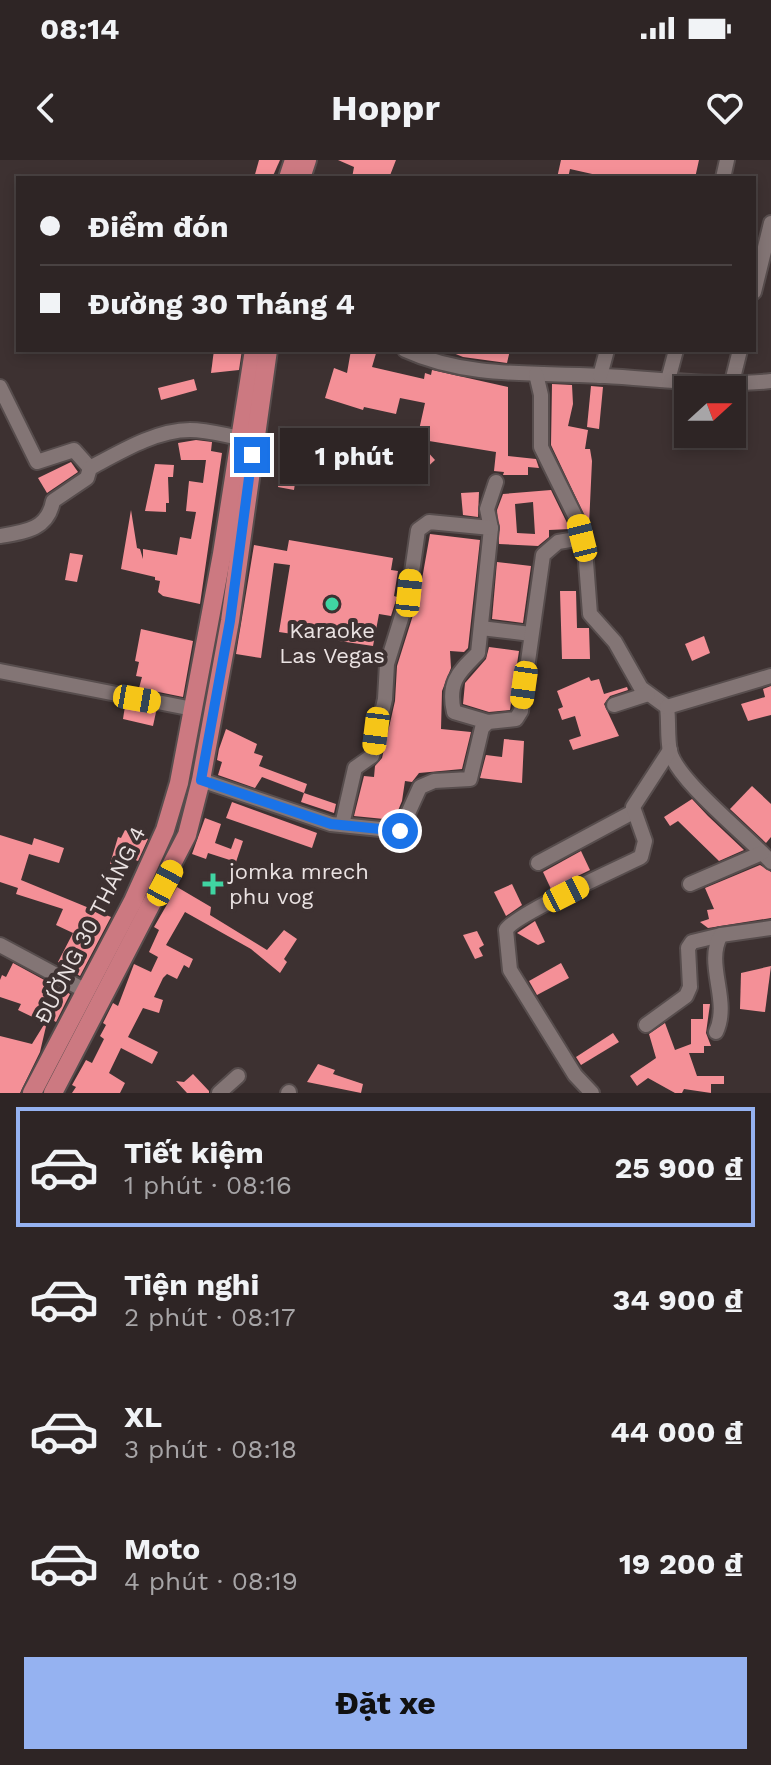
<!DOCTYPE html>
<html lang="vi">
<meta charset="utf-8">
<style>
:root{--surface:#2e2525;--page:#362d2d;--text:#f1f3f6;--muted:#a7a5a7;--line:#494242;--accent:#95b2f1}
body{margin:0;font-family:"Work Sans",sans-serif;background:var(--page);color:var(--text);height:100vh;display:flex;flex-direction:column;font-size:30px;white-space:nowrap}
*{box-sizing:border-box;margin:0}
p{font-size:26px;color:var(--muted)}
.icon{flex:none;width:44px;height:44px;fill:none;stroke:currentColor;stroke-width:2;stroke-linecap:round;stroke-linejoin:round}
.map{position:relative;height:933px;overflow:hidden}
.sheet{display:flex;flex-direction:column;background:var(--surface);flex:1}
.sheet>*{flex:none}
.banner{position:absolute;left:16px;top:16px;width:740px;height:176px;border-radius:0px;box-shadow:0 4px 12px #0003,0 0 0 2px var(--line);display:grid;align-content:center;height:176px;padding:0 24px;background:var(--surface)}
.needle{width:52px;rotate:69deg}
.controls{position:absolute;left:674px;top:216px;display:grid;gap:16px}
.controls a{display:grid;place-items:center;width:72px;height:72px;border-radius:0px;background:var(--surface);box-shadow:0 4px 12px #0003,0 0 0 2px var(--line);font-size:40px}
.end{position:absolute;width:36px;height:36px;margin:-18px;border:10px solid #1a73e8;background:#fff;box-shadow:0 0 0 4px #fff}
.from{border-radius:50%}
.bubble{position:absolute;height:56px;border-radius:0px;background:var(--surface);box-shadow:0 4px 12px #0003,0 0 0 2px var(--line);font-size:26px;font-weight:700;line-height:56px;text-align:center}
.car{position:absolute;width:24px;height:48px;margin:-24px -12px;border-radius:10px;box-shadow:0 0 6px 2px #0007;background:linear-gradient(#f5c518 24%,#345 0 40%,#f5c518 0 76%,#345 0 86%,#f5c518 0)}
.banner b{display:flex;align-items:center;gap:28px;height:76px;font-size:30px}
.banner b+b{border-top:2px solid var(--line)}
.banner i{width:20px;height:20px;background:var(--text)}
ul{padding:14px 0 0;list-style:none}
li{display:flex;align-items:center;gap:24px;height:120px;margin:0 16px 12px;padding:0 8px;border:4px solid transparent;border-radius:0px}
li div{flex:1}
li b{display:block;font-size:30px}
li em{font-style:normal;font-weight:700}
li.on{border-color:var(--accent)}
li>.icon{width:72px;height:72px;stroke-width:1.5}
.button{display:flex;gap:16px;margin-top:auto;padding:16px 24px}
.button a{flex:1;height:92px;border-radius:0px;background:var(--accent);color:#111;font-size:32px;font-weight:700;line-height:92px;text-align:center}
.status{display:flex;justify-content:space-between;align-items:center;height:56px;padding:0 40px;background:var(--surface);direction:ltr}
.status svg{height:22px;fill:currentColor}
header{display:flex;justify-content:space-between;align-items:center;height:104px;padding:0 24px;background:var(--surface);font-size:36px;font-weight:700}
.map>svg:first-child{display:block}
</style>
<div class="status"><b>08:14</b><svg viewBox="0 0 49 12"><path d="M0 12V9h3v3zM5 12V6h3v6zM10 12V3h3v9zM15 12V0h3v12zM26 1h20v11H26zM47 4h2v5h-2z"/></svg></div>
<header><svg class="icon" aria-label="back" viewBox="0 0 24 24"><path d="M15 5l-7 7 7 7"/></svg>Hoppr<svg class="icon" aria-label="heart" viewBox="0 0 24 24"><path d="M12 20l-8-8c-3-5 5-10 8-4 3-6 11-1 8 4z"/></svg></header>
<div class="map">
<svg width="771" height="933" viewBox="0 0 771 933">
<rect width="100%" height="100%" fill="#3d3131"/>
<!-- building -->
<g fill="#f49097" fill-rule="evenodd">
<path d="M259,0h21l-8,18h-18z"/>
<path d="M338,0h58l-7,18h-37l2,-11z"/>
<path d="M561,0h138l-4,18h-85l-40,-9 -2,9h-11z"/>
<path d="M214,190h28l-3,20 -28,3z"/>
<path d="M351,190h26l-5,17 52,12 1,-6 6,2 1,-5 76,17v69l28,3 3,9 -11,-1v8h-25l1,-3 -10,-1 2,-19 -79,-13 8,-36 -25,-5 -4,16 -32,-7 -1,3 -38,-12 9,-30 13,5z"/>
<path d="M446,190h64l-3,13 -44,-6z"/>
<path d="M194,219l3,11 -36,10 -3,-12z"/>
<path d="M552,224l20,1 1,19 -5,22 20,4 -3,19h5l2,12 -3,64 -38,-80z"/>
<path d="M591,226l12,1 -4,42 -12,-2z"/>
<path d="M416,279l19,21 -13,12 -19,-21z"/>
<path d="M196,280l16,2 -1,9 11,2 -22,151 -37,-8 -5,-4 2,-11 -5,-1v-3l-34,-8 10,-59 6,38 3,1 3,10v-10l34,6 3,-18 11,2 5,-27 -10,-1 3,-30 14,2 3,-23h-25l-3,-17z"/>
<path d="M71,302l7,10 -31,21 -9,-15z"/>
<path d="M155,304l19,1 -1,12h-5l1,26h-3v9l-21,-1z"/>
<path d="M280,307l17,3 -3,20 -16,-3z"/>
<path d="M551,330l19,39 -21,1v7l-11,9 -39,-2 -2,-34 6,-16zM533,342l2,32 -18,-1 -2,-29z"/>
<path d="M479,332l-1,25 -15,-2 -2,-22z"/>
<path d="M430,374l50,6 -12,108 -4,4 -14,-1 1,17 -9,23 -1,38 30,3 -9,37 -43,4 -7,9 -7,-1 -3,20 -8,19 -40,-4 10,-40 10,1 1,-11 7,-8 13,-57 2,-35 22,-70z"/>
<path d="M289,380l104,18 -2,12 7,1 -4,25 3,1 -6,19 -12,-2 -6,32 -94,-14 11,-67 -16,-2 -13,95 -25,-4 18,-109 33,6z"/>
<path d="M70,393l13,2 -6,27 -12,-2z"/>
<path d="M497,402l34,4 -8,57 -31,-4z"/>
<path d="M560,431h16l1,37h12l1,31h-28z"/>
<path d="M141,469l52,12 -10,56 -44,-9 3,-11 -6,-1 3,-14 -4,-1z"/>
<path d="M704,476l6,17 -18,8 -7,-17z"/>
<path d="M489,487l30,4 -9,59 -21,2 -26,-8 2,-21 21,-24z"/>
<path d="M589,517l2,4 8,-2 5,15 23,-7 1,3 -18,6 -6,8 15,32 -46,14 -4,-10 12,-4 -6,-20 -13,4 -4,-11 5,-2 -6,-16z"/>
<path d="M771,526v29l-23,6 -7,-17 24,-7 -2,-8z"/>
<path d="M125,546l31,6 -3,14 -30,-7z"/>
<path d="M226,569l31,15 -3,9 9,3 -4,10 48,18 -3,9 -42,-16 -7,11 -37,-13 4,-13 -5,-2 2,-11z"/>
<path d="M504,579l20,2 -2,42 -42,-5 6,-23 16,2z"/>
<path d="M752,626l19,18v33l-5,6 -36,-34z"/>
<path d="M304,633l32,11 -2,9 -33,-11z"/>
<path d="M692,639l16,17 36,34 -25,11 -41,-40 -8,5 -6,-9z"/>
<path d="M232,642l85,31 -5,15 -86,-30z"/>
<path d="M205,658l16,6 -6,19 16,6 4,-11 8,3 -7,21 -28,-9 -2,6 -14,-5z"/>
<path d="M125,670l23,9 -10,22 -8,-3 -6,12 -14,-6 8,-27 3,1z"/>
<path d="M0,675l32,10 2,-7 30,10 -5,15 -30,-9 -8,26 90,37 -31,59 -22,-14 15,-29 -17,-8 7,-16 -47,-15 2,-6 -18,-6z"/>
<path d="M581,691l9,19 -39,19 -8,-17z"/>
<path d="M760,705l11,7v46l-63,10 -8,-6 9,-3 -2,-9 7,-1 -9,-21z"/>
<path d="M512,724l10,21 -16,11 -12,-24z"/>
<path d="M177,727l34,20 -1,8 57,35 17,-20 13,9 -13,20 3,3 -7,11 -29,-24 -66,-37 -19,33 27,14 -4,9 -5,-3 -7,14 -10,-5 -4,4 -9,19 9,3 -4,13 -16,-5 -15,29 30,15 -6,12 -31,-16 -12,25 16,10 -5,10h-48l4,-6 -4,-2 14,-25 6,3 12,-24 -4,-3 6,-11 -3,-2 10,-20 5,3 16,-42 17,8 7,-15 -9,-5 10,-22 -5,-3z"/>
<path d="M535,761l10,21 -7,3 -21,-12z"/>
<path d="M477,771l7,14 -5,3 4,8 -8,3 -12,-24z"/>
<path d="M13,803l57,31 -14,28 -7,-4 -2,4 -7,30 -20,41h-20v-57l32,8 13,-21 -27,-13 3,-6 -21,-7v-17l2,-5 4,2z"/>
<path d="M561,803l8,15 -32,17 -8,-14z"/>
<path d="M771,806l-6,46 -25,-3 1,-36z"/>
<path d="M703,844h7l-4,29 5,13h-7v7h-15l8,23h27v8h-13v9l-27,-4 -2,4h-7l-27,-15 -11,8 -7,-10 26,-18 -7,-24 16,-11 10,27 16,-6v-25h12z"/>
<path d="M613,873l6,9 -38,23 -5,-8z"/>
<path d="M318,904l17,6 -2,4 30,10 -2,9 -54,-11z"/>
<path d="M193,914l16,17v2h-22l-11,-12 8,1z"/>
</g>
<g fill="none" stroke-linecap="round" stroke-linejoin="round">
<!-- minor casing -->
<g stroke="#574d4d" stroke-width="18">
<g id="minor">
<path d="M723,18l4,-18"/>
<path d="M754,132l17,-69"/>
<path d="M405,190c63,29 133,22 200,26 54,3 112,11 166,5"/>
<path d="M536,214l5,21v52l37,75 7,27 5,65 25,28 26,46 26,19c2,14 0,31 3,44 6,29 80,87 101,111"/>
<path d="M600,216l7,-26"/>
<path d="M668,220l8,-30"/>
<path d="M732,222l8,-32"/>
<path d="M0,227l37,75 37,-12 16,18"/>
<path d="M0,376c26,-4 48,-7 53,-35l34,-23 3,-10c30,-16 66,-38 100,-38 17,0 34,5 51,8"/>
<path d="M481,468l50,6"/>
<path d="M0,511l193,38"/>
<path d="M614,545l34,-11"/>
<path d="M667,547l104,-31"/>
<path d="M488,562l-34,-10c-7,-30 5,-40 24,-59l13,-125 -4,-19 9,-27"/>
<path d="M201,620l130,44 69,7 20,-44 14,-6 36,-2 12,-51 6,-6 28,-3 5,-8 22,-156 15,-13 24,-4"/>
<path d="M342,665l13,-57 17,-12 13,-57 2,-35 22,-71 9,-63 11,-8 62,6"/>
<path d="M538,703l95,-51"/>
<path d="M690,724l72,-31"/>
<path d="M0,785l84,45"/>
<path d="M646,865l40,-29 4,-9 -2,-39 4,-6 29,-7"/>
<path d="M716,872c15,-32 -12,-68 5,-97l50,-7"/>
<path d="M219,933l19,-17"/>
<path d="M288,933l1,-1"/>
<path d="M592,933l-17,-18 -65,-105 -4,-40c8,-15 113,-62 135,-73l4,-16 -12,-34 37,-57"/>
</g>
</g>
<!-- major casing -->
<g stroke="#574d4d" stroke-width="22">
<g id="major">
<path d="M288,18l6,-18"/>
<path d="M301,18l6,-18"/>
<path d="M32,933l101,-192 32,-71 14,-47 43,-229 32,-204"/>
<path d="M53,933l134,-258 14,-55 29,-159 38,-271"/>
</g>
</g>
<!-- minor -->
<use href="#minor" stroke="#837575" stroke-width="14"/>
<!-- major -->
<use href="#major" stroke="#cc7981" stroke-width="18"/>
</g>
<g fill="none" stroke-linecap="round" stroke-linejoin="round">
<!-- route -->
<path stroke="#1a73e8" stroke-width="10" d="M252,295l-22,166 -29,159 130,44 69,7"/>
</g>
<!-- markers -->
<g fill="#40d4a2" stroke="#3d3131" stroke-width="3">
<circle cx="332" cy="444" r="8"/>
<path d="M209 712h8v8h8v8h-8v8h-8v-8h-8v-8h8z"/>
</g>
<g text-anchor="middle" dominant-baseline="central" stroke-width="8" stroke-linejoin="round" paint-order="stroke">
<!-- poi labels -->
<g font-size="22" fill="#eae2e2" stroke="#3d3131">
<text x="332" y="470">Karaoke<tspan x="332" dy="25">Las Vegas</tspan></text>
<text x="229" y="711" text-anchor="start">jomka mrech<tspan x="229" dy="25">phu vog</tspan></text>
</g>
<!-- street labels -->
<g font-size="22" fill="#eae2e2" stroke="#3d3131">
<text transform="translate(90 765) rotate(-63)">ĐƯỜNG 30 THÁNG 4</text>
</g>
</g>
</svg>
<div class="controls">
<a><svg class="needle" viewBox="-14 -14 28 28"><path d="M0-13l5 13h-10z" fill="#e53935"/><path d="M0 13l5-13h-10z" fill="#a7a5a7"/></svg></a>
</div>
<i class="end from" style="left:400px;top:671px"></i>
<i class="end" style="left:252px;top:295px"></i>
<div class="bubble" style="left:280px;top:268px;width:148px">1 phút</div>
<i class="car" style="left:582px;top:378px;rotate:346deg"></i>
<i class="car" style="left:409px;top:433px;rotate:6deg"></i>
<i class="car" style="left:524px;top:525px;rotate:188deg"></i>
<i class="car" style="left:137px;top:539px;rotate:100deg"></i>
<i class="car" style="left:376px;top:571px;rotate:187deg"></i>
<i class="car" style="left:165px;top:723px;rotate:28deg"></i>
<i class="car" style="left:566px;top:734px;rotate:63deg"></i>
<div class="banner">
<b><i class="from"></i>Điểm đón</b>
<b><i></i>Đường 30 Tháng 4</b>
</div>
</div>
<section class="sheet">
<ul>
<li class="on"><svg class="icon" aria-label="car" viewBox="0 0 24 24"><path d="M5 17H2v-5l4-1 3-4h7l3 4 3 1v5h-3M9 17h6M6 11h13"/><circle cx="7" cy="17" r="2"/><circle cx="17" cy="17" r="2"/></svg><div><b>Tiết kiệm</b><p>1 phút · 08:16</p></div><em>25 900 ₫</em></li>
<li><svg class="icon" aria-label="car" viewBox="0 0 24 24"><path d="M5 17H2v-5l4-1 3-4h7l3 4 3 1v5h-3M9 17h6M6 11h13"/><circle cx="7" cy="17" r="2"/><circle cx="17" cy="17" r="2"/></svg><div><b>Tiện nghi</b><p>2 phút · 08:17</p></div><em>34 900 ₫</em></li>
<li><svg class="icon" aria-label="car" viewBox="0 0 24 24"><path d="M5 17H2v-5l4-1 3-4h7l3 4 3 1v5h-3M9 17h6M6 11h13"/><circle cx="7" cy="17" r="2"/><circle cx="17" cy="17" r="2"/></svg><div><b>XL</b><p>3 phút · 08:18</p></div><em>44 000 ₫</em></li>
<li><svg class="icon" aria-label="car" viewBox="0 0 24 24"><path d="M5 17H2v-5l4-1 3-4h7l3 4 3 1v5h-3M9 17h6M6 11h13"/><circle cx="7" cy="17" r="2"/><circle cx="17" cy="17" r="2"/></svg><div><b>Moto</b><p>4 phút · 08:19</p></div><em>19 200 ₫</em></li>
</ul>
<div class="button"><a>Đặt xe</a></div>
</section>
